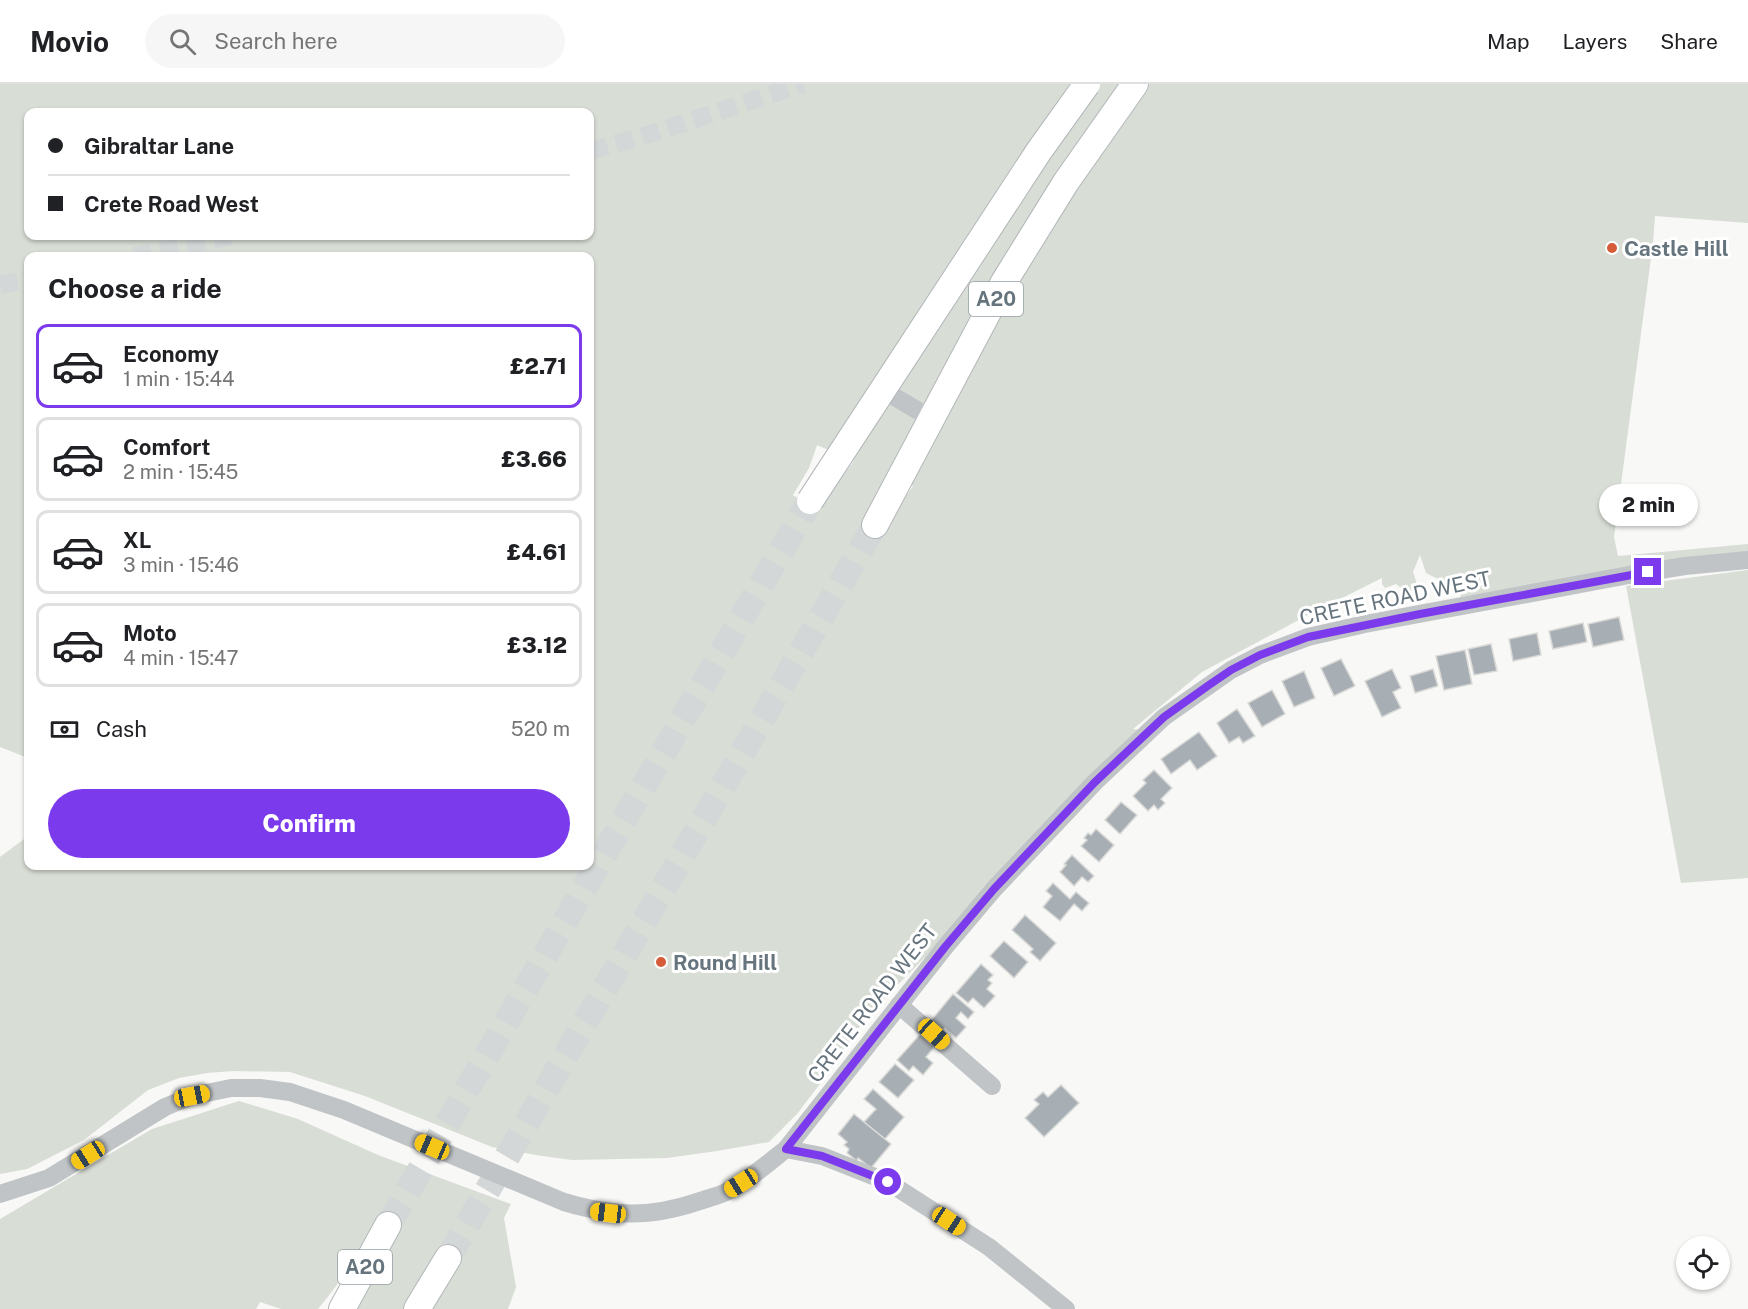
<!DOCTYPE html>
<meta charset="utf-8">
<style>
:root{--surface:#fff;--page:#f6f6f6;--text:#202124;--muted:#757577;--line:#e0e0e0;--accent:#7c3aed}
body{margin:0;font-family:"Public Sans",sans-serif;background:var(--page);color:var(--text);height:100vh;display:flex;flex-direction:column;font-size:22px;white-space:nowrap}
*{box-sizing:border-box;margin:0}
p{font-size:20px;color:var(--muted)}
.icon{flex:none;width:33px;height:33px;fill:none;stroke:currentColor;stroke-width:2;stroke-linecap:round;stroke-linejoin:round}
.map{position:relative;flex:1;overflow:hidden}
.drawer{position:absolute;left:24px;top:168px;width:570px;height:618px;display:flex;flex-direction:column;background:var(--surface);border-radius:12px;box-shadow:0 2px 4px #0004}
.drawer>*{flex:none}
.banner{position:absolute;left:24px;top:24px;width:570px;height:132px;border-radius:12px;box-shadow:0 2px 4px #0004;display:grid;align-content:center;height:132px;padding:0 24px;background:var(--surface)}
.tools{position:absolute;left:1676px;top:1152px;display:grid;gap:12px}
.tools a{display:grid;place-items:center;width:54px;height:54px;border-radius:50%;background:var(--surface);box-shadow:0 2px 4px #0004;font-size:30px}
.end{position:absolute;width:27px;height:27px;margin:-14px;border:8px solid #7c3aed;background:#fff;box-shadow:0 0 0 3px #fff}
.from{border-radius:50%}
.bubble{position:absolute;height:42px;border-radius:21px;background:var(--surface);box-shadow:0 2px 4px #0004;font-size:20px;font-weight:800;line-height:42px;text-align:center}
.car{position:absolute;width:18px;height:36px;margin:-18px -9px;border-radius:8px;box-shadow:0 0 4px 2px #0007;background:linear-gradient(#f5c518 24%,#345 0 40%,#f5c518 0 76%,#345 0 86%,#f5c518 0)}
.banner b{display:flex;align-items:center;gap:21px;height:57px;font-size:22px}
.banner b+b{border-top:2px solid var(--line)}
.banner i{width:15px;height:15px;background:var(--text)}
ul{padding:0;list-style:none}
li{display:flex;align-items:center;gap:18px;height:84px;margin:0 12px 9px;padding:0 12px;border:3px solid var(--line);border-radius:12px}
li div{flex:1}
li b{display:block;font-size:22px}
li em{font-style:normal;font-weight:800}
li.on{border-color:var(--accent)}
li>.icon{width:54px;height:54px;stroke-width:1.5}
h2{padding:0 24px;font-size:27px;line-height:72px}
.pay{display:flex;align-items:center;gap:15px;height:66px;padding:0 24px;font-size:22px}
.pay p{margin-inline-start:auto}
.button{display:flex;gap:12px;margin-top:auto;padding:12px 24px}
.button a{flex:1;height:69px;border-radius:36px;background:var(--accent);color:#fff;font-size:24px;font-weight:800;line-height:69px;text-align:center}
header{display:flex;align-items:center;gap:36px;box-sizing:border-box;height:84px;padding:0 30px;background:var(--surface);border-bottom:2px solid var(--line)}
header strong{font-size:28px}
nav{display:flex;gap:33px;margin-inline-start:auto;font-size:21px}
.search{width:420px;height:54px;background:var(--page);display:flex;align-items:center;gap:15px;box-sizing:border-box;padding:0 21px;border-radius:33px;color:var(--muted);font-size:22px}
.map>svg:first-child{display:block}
</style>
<header>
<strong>Movio</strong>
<div class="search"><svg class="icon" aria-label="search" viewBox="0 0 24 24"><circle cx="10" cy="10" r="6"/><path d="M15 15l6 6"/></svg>Search here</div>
<nav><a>Map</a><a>Layers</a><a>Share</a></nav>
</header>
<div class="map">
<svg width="1748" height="1225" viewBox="0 0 1748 1225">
<rect width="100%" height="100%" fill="#f8f8f6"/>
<!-- green -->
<g fill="#d8ddd5" fill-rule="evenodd">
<path d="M0,0h1748v139l-93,-7 -2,27 -39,294 4,19 130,-12v10l-287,43 -3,-8 -32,-16 -6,-18 -7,17 5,15 -10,6 -12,-9 -11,4 -3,-4v-6l-76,38 -104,56 -69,57 8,1 -195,206 -79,80 -41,60 -29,38 -28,28 -52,9 -50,7 -95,2 -30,-4 -50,-9 -127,-51 -75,-24 -57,-1 -26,2 -28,5 -31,12 -64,50 -57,29 -27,5v-317l28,-21v30h562v-610h-562v502l-28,-11zM28,28h562v124h-562zM817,361l37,16 -38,50 -23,-16 16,-27zM887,389l26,13 -13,19 -16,29 -19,-9 -2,-3z"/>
<path d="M1748,486v308l-67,5 -55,-297z"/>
<path d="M239,1017l59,18 80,36 133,49 -7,14 12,69 -8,22h-76l17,-30 -18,-17 -8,12 -1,8 -17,27h-52l27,-90c-12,14 -18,28 -28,44 -10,16 -22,31 -34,46h-37l-21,-7 -4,7h-256v-90l152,-90z"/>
</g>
<!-- building -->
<g fill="#a8afb4" stroke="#dadad8" stroke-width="1.5">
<path d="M1619,533l5,23 -31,7 -5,-23z"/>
<path d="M1583,539l4,19 -34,7 -4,-18z"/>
<path d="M1537,549l4,22 -28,6 -4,-22z"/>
<path d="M1491,560l6,27 -23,4 -6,-26z"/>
<path d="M1465,566l7,34 -28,6 -8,-34z"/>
<path d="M1341,575l14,27 -21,10 -13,-28z"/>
<path d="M1392,585l9,19 -8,4 8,16 -19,9 -17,-36z"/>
<path d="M1433,585l5,17 -23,7 -5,-17z"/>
<path d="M1304,587l11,27 -21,9 -12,-26z"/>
<path d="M1272,606l13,24 -23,13 -14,-24z"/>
<path d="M1237,625l18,27 -12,7 -4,-6 -10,6 -12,-20z"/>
<path d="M1199,648l18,24 -20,14 -7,-10 -19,14 -10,-15z"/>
<path d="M1154,686l18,18 -11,11 4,4 -7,7 -4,-5 -6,6 -15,-15 13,-13 -3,-3z"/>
<path d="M1121,718l16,13 -17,19 -15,-14z"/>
<path d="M1096,745l18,16 -15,17 -18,-16 6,-6 -3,-2 4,-5 3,2z"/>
<path d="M1072,771l22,21 -6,6 -6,-5 -8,9 -14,-14 6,-7 -2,-1z"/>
<path d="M1053,799l17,16 6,-7 13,11 -7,8 -8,-7 -14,17 -17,-14 9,-11 -6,-5z"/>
<path d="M1025,831l31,28 -16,18 -10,-9 3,-3 -21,-19z"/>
<path d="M1004,857l24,21 -14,16 -24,-22z"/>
<path d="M981,880l12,11 -5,5 4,3 -5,6 8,7 -11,12 -11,-10 -5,5 -12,-10z"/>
<path d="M953,910l21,18 -6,7 -7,-7 -5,6 10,9 -10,11 -11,-10 -4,5 -12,-10z"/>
<path d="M923,947l14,13 -11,13 7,6 -10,12 -10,-9 -4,5 -12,-11z"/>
<path d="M895,980l19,16 -16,18 -19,-16z"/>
<path d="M1061,1001l18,18 -35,34 -19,-19 14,-14 -5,-4 9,-8 5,5z"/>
<path d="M873,1005l31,28 -19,22 -21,-17 12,-13 -12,-10z"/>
<path d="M854,1030l37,30 -20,24 -13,-10 -1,3 -10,-8 2,-4 -5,-4 3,-3 -9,-8z"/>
</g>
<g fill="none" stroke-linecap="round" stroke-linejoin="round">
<!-- minor-tunnel -->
<g stroke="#d4d7d8" stroke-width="18" stroke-dasharray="18 9" stroke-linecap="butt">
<path d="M590,67l57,-16 156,-51"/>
<path d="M134,172l97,-20"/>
<path d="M0,201l28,-6"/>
</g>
<!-- highway-tunnel -->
<g stroke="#d4d7d8" stroke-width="26" stroke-dasharray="26 13" stroke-linecap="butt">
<path d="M388,1141l422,-724"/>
<path d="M448,1174l427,-733"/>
</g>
<!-- highway casing -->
<g stroke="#b3b7ba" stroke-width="28">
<g id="highway">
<path d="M875,441l129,-243 62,-100 69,-98"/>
<path d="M342,1225l46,-84"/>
<path d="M417,1225l31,-51"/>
</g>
</g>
<!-- minor -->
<g stroke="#c0c4c7" stroke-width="18">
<path d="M883,306l49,29"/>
<path d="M899,921l93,81"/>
<path d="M786,1065l36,7 66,26 101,65 77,62"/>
<path d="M0,1110l49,-16 116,-71 27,-11 39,-8h29l30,4 54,18 220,92c51,15 86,16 136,-1 8,-3 18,-5 26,-9 22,-11 41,-28 60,-43l159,-202 49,-58 101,-107 69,-65 67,-47 29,-15 48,-18 57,-13 264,-49 56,-9 63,-6"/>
</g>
<!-- highway -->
<use href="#highway" stroke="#fff" stroke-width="26"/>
<!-- highway-bridge casing -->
<g stroke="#b3b7ba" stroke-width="28" stroke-linecap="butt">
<path id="highway-bridge" d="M810,417l229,-350 48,-67"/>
</g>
<!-- highway-bridge -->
<use href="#highway-bridge" stroke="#fff" stroke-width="26"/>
</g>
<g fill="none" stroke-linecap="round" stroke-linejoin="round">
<!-- route -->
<path stroke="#7c3aed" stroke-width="8" d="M888,1098l-66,-26 -36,-7 159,-202 49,-58 101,-107 69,-65 45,-32 22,-15 29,-15 48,-18 112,-23 228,-42"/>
</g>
<!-- markers -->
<g fill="#d55b39" stroke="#fff" stroke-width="2">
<circle cx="1612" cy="164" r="6"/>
<circle cx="661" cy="878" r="6"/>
</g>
<g text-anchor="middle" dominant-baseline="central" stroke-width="6" stroke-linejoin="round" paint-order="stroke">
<!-- shield labels -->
<g fill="#fff" stroke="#949ea5" stroke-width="1.5">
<rect x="969" y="198" width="54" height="34" rx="4.5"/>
<rect x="338" y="1166" width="54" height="34" rx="4.5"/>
</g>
<g font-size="20" font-weight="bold" fill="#66747e">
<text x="996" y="215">A20</text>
<text x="365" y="1183">A20</text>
</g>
<!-- poi labels -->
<g font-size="21" font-weight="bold" fill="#66747e" stroke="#fff" text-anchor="start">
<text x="1624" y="164">Castle Hill</text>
<text x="673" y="878">Round Hill</text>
</g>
<!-- street labels -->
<g font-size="21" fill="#66747e" stroke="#fff">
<text transform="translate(1395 514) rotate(-12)">CRETE ROAD WEST</text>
<text transform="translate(872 919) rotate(-52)">CRETE ROAD WEST</text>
</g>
</g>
</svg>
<div class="tools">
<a><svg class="icon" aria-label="locate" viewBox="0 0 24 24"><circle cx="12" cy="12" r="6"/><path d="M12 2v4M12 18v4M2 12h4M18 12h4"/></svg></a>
</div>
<i class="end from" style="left:888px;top:1098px"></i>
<i class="end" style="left:1648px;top:488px"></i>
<div class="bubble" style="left:1599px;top:400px;width:99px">2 min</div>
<i class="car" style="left:934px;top:950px;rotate:132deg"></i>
<i class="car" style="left:192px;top:1012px;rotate:79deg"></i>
<i class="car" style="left:432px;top:1063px;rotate:293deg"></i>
<i class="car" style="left:88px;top:1071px;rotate:238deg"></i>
<i class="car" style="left:741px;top:1099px;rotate:238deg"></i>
<i class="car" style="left:608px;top:1129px;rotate:277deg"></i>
<i class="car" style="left:949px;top:1137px;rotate:123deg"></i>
<div class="banner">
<b><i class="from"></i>Gibraltar Lane</b>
<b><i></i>Crete Road West</b>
</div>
<section class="drawer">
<h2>Choose a ride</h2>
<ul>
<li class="on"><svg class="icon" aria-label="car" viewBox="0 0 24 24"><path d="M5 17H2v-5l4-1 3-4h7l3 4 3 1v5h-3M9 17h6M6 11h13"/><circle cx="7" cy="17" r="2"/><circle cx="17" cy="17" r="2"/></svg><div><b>Economy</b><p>1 min · 15:44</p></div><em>£2.71</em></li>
<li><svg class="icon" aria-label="car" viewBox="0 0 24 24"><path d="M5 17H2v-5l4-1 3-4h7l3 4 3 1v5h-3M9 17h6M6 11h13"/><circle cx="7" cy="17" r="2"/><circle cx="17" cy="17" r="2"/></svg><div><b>Comfort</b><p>2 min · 15:45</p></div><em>£3.66</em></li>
<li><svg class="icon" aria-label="car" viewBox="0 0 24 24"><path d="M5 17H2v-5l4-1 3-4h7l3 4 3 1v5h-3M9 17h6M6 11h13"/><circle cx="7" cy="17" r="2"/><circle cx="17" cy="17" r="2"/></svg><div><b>XL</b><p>3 min · 15:46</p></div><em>£4.61</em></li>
<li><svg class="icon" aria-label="car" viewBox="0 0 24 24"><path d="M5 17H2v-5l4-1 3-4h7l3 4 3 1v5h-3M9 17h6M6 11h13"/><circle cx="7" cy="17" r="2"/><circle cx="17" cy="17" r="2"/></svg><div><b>Moto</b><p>4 min · 15:47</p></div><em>£3.12</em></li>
</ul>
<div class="pay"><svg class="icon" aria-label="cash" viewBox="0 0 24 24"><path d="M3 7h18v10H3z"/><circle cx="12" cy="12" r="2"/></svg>Cash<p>520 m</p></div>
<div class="button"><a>Confirm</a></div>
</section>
</div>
